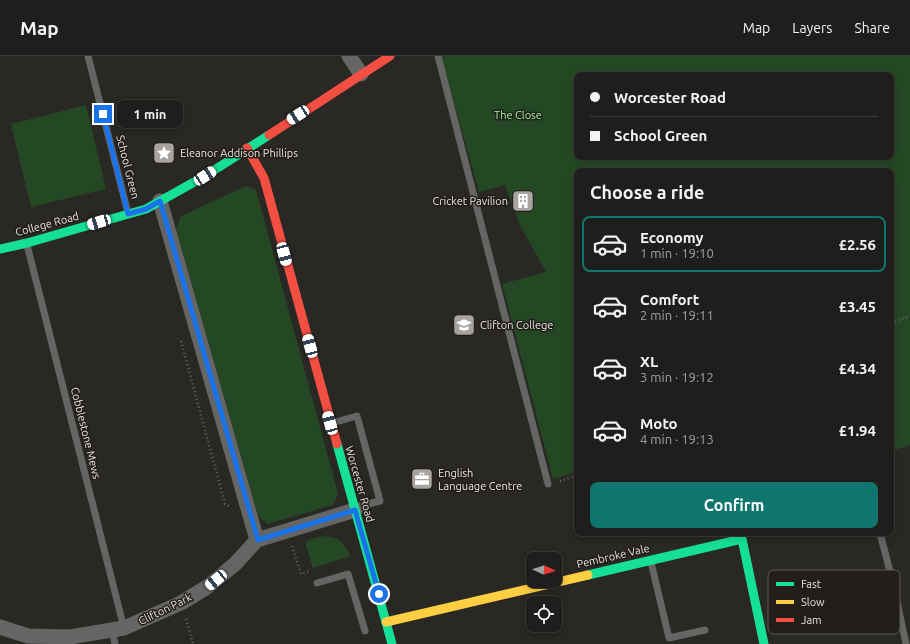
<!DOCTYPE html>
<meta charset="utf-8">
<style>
:root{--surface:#201e1c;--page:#2d2b29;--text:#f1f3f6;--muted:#a2a2a3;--line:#3d3c3b;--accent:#0f766e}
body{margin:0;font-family:Ubuntu,sans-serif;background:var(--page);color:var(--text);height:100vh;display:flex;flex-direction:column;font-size:15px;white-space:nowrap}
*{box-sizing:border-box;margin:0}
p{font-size:13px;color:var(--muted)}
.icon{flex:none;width:22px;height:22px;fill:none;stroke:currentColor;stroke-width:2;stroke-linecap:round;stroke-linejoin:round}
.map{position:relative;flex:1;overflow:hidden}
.side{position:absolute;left:574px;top:112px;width:320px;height:368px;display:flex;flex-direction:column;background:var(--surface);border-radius:8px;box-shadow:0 2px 10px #0003,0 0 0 1px var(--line)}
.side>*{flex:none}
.hud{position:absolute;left:574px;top:16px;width:320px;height:88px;border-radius:8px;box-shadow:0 2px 10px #0003,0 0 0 1px var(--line);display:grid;align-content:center;height:88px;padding:0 16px;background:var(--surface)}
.needle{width:26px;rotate:94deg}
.fabs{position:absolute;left:526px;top:496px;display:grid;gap:8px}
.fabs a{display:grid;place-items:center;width:36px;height:36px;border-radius:8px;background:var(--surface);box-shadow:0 2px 10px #0003,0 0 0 1px var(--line);font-size:20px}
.end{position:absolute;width:18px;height:18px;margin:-9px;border:5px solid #1a73e8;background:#fff;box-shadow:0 0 0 2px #fff}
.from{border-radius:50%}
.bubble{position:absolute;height:28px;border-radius:8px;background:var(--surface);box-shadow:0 2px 10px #0003,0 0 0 1px var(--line);font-size:13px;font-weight:700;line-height:28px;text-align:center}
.car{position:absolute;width:12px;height:24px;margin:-12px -6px;border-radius:5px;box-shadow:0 0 3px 1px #0007;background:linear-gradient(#fff 24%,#345 0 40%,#fff 0 76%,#345 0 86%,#fff 0)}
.hud b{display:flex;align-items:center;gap:14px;height:38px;font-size:15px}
.hud b+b{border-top:1px solid var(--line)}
.hud i{width:10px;height:10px;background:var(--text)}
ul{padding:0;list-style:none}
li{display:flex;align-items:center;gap:12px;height:56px;margin:0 8px 6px;padding:0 8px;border:2px solid transparent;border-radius:8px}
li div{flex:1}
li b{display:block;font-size:15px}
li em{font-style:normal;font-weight:700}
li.on{border-color:var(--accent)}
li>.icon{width:36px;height:36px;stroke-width:1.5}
h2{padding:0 16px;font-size:18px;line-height:48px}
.primary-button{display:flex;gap:8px;margin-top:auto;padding:8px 16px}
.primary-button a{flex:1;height:46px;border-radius:8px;background:var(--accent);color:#fff;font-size:16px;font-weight:700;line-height:46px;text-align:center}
header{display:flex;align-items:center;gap:24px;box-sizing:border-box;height:56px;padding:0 20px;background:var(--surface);border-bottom:1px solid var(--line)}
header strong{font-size:19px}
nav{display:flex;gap:22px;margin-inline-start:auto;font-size:14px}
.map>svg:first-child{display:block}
</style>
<header>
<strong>Map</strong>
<nav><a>Map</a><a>Layers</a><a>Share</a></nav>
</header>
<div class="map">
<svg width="910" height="588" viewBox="0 0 910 588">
<rect width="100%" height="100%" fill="#2a2825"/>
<!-- green -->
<g fill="#254824" fill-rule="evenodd">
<path d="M441,0h469v389l-19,6v-280h-314v301l-24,7 -51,-195 44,-12 -26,-47 -15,-40 -26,7zM577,19h314v82h-314z"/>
<path d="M86,49l20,84 -75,18 -20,-83z"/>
<path d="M246,130l10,4 82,304 -5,11 -66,19 -9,-9 -82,-285 5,-14z"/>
<path d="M325,480c17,3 18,7 26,20l-38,12 -8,-26 10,-4z"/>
</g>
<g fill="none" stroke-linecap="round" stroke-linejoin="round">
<!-- path -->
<g stroke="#666564" stroke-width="2.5" stroke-dasharray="1 3" stroke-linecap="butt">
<path d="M891,267l19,-7"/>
<path d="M181,285l44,163 5,3"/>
<path d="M560,425l17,-6"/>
<path d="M292,490l9,28 10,-3"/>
<path d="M186,563l7,25"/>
</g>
<!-- lane -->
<g stroke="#656564" stroke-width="7">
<path d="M88,0l40,157"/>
<path d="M438,0l110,428"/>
<path d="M27,189l97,383"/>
<path d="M332,367l25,-7 23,85 -23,6"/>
<path d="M880,477l13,50 13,61"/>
<path d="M651,506l18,76 36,-8"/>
<path d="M317,527l31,-9 17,57"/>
<path d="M112,574l3,14"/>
</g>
<!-- street -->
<g stroke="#656564" stroke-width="15">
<path d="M349,0l12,18"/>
<path d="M160,145l97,339"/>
<path d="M0,571l28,9 42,1 54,-9 57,-25 26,-16 28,-23 22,-24 98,-30"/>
</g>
<!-- fast -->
<g stroke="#16e098" stroke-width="9">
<path d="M0,193l27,-6 119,-34 59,-33 64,-41"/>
<path d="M337,388l55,200"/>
<path d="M588,519l154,-36 22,105"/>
</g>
<!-- slow -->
<path stroke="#ffcf43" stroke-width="9" d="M386,566l202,-47"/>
<!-- jam -->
<g stroke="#f24e42" stroke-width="9">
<path d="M269,79l121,-79"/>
<path d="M247,92l17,30 73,266"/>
</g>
</g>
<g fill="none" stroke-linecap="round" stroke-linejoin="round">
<!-- route -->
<path stroke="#1a73e8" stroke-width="5" d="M103,58l25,100 18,-5 14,-8 98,339 97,-30 24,84"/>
</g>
<!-- icons -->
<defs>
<g id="sight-square" transform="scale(1.15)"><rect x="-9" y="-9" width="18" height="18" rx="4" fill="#a6a3a0" stroke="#221e1a"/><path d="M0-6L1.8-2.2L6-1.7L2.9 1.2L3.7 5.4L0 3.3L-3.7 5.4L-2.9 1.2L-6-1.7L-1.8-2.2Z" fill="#fff"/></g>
<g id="building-square" transform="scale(1.15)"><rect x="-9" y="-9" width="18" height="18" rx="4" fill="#a6a3a0" stroke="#221e1a"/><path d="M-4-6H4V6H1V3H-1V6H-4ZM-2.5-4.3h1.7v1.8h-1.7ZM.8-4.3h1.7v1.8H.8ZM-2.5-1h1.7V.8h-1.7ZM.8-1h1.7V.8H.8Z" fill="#fff"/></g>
<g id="school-square" transform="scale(1.15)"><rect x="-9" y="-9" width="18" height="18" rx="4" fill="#a6a3a0" stroke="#221e1a"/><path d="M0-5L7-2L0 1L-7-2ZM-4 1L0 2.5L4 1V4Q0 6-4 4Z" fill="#fff"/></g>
<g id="office-square" transform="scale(1.15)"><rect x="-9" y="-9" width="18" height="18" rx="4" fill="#a6a3a0" stroke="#221e1a"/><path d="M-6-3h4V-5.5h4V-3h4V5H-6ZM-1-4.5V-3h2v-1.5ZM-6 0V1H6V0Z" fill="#fff"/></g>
</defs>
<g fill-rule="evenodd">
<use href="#sight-square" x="164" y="97"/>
<use href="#building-square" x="523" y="145"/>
<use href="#school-square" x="464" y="269"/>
<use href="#office-square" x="422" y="423"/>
</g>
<g text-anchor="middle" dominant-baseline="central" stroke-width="3" stroke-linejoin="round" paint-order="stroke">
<!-- park labels -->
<g font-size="11" fill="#a1f69e" stroke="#221e1a">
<text x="518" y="59">The Close</text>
</g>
<!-- poi labels -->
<g font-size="11" fill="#e8e5e2" stroke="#221e1a" text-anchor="start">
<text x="180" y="97">Eleanor Addison Phillips</text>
<text x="508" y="145" text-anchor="end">Cricket Pavilion</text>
<text x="480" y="269">Clifton College</text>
<text x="438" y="417">English<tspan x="438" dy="13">Language Centre</tspan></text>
</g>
<!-- street labels -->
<g font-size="11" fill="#e8e5e2" stroke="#221e1a">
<text transform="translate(128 111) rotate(76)">School Green</text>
<text transform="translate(47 168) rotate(-15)">College Road</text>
<text transform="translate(86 377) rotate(76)">Cobblestone Mews</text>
<text transform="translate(360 428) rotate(74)">Worcester Road</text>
<text transform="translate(613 500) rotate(-13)">Pembroke Vale</text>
<text transform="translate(165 553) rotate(-26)">Clifton Park</text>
</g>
</g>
<!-- legend -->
<rect x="768" y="514" width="132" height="64" rx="6" fill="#221e1a" stroke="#5d5a56" stroke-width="1"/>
<rect x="776" y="526" width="18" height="4" fill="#16e098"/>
<rect x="776" y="544" width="18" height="4" fill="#ffcf43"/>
<rect x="776" y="562" width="18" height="4" fill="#f24e42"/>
<g font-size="11" fill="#e8e5e2">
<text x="801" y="532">Fast</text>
<text x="801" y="550">Slow</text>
<text x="801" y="568">Jam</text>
</g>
</svg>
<div class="fabs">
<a><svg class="needle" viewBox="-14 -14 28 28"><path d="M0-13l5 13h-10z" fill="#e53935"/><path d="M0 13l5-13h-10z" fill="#a2a2a3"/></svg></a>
<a><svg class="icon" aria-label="locate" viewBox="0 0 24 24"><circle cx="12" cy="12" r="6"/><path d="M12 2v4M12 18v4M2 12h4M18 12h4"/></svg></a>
</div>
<i class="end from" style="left:379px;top:538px"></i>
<i class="end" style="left:103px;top:58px"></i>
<div class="bubble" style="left:117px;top:44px;width:66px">1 min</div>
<i class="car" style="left:298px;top:59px;rotate:237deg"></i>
<i class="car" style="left:205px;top:120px;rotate:57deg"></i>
<i class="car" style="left:99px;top:166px;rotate:254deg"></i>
<i class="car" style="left:284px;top:198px;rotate:165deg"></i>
<i class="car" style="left:310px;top:290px;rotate:345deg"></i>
<i class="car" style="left:330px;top:367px;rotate:345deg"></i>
<i class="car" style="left:216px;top:524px;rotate:231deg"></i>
<div class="hud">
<b><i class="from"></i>Worcester Road</b>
<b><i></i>School Green</b>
</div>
<section class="side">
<h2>Choose a ride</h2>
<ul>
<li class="on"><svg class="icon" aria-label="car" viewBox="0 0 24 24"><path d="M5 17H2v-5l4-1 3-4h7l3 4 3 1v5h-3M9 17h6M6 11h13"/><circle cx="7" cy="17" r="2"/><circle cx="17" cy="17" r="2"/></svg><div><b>Economy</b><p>1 min · 19:10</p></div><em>£2.56</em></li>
<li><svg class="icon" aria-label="car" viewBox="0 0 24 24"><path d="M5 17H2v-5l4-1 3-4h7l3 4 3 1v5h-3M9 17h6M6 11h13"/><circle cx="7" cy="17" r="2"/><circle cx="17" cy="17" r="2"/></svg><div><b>Comfort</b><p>2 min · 19:11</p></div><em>£3.45</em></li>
<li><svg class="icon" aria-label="car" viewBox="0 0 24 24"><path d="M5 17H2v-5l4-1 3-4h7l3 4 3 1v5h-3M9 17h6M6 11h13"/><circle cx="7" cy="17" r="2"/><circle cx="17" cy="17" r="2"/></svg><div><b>XL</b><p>3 min · 19:12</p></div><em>£4.34</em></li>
<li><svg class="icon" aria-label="car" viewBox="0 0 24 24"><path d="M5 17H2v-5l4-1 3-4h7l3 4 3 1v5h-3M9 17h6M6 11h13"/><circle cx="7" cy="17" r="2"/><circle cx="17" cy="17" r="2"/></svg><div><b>Moto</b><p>4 min · 19:13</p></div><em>£1.94</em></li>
</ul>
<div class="primary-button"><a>Confirm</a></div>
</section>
</div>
